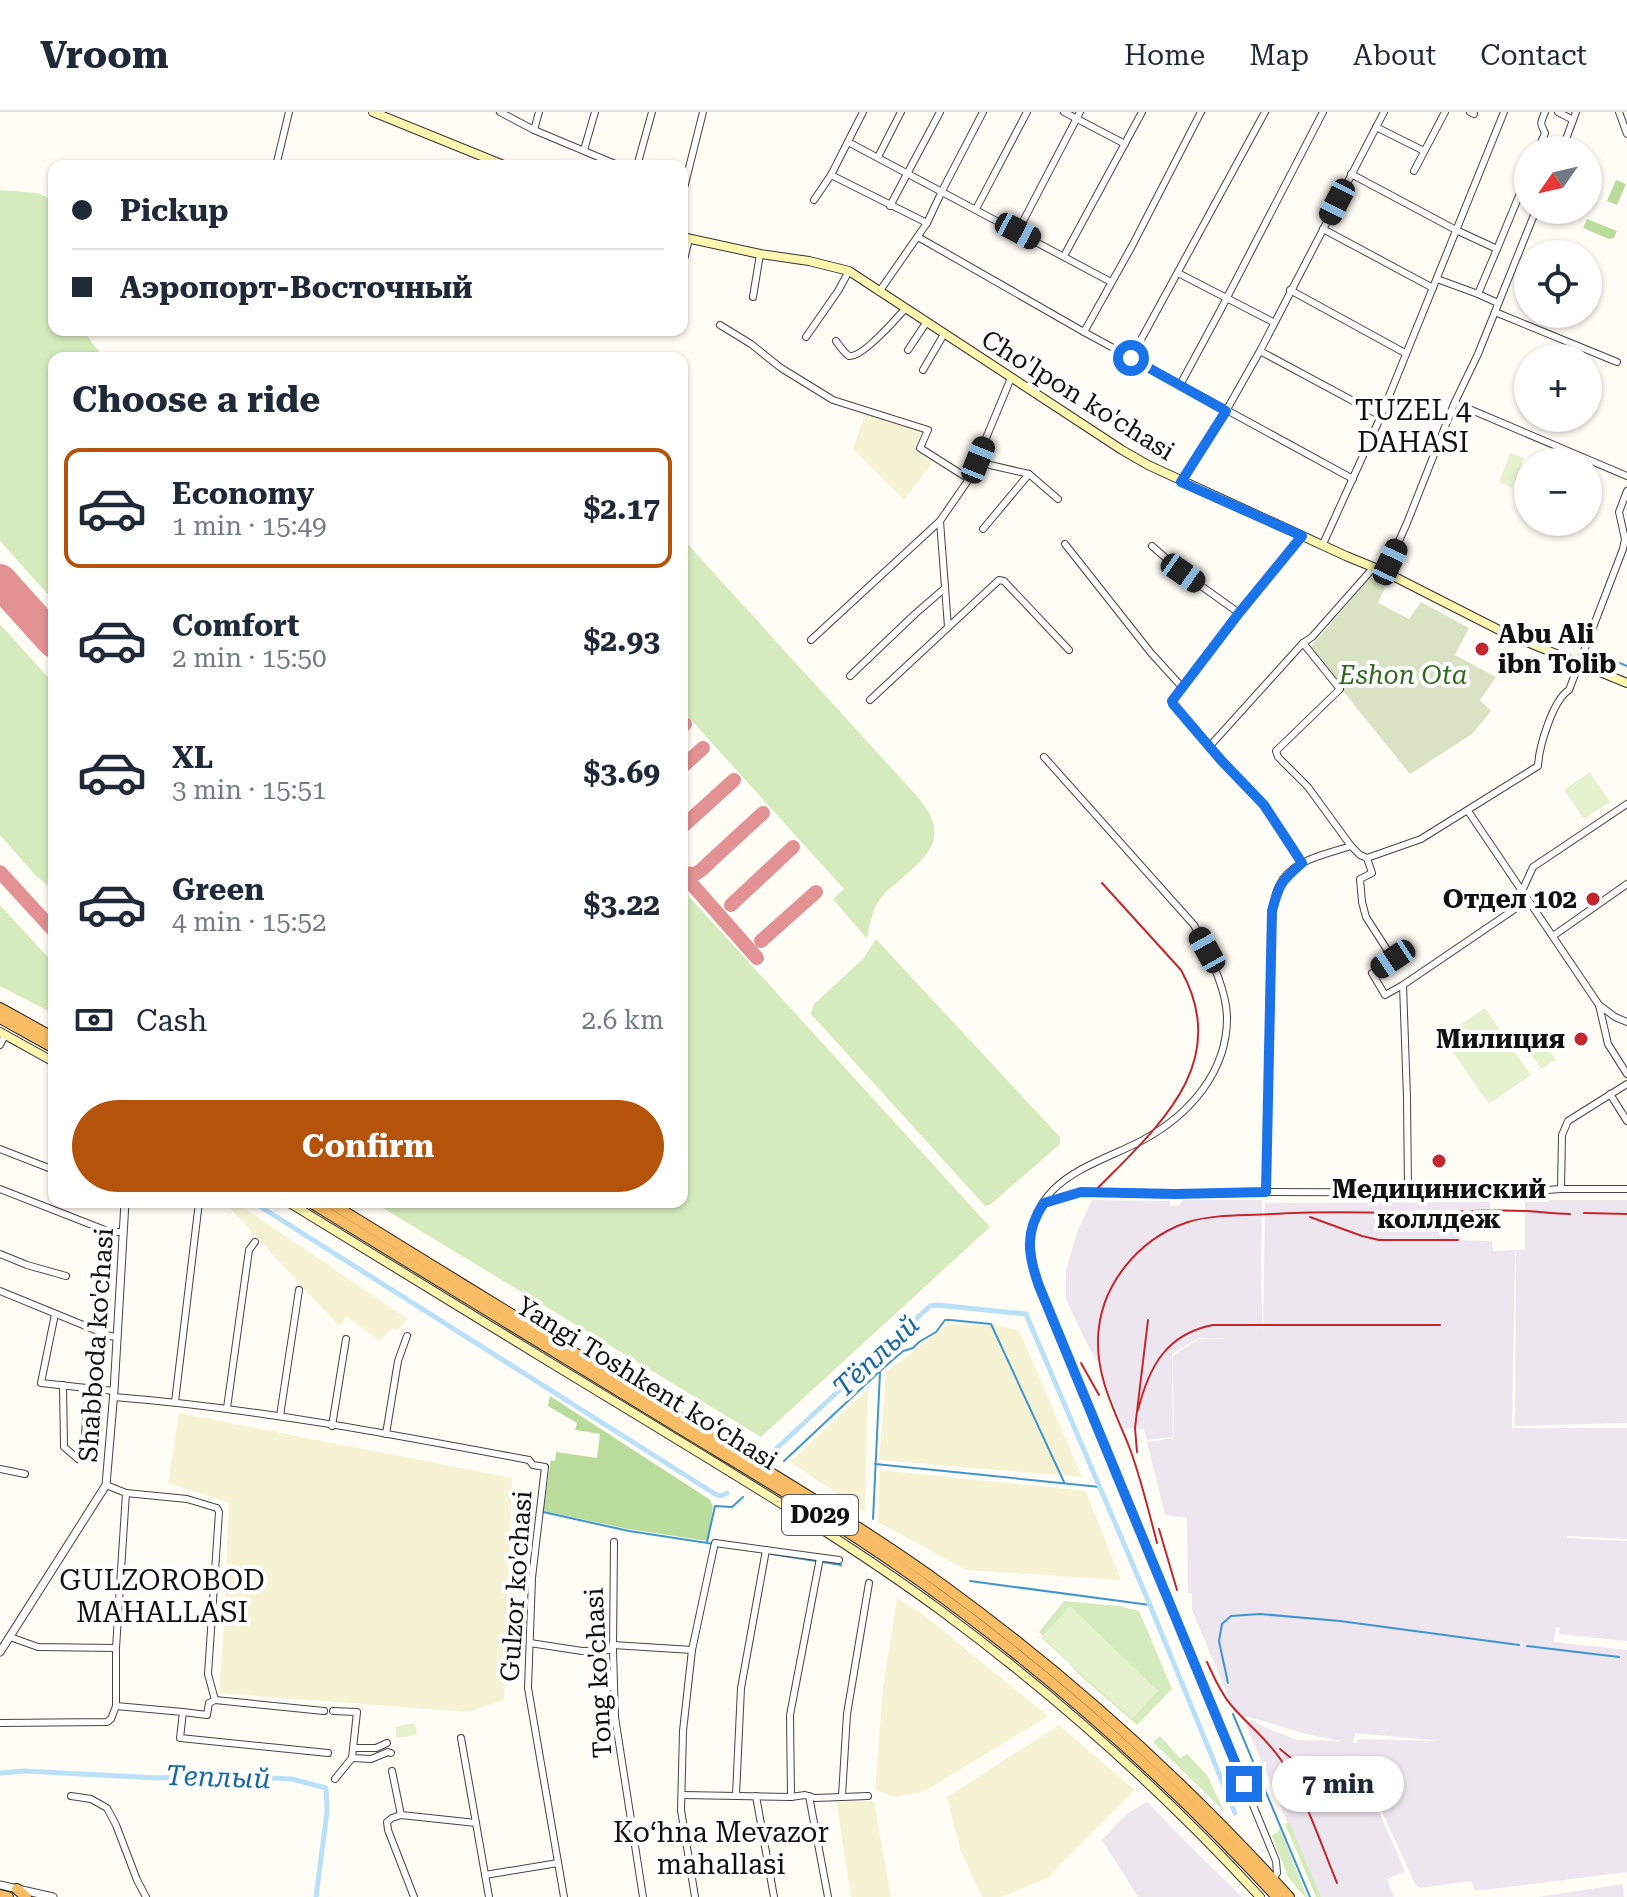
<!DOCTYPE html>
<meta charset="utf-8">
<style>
:root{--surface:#fff;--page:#f2f2f3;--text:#1f2937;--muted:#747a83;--line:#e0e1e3;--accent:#b45309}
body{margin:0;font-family:"Roboto Serif",serif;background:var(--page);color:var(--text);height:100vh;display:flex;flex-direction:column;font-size:30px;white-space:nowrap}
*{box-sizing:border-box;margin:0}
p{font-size:26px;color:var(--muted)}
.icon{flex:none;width:44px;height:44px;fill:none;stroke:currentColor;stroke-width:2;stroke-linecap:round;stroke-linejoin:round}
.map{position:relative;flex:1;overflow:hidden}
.details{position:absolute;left:48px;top:240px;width:640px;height:856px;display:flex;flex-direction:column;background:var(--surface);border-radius:16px;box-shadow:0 2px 6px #0004}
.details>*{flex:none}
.guide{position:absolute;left:48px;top:48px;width:640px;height:176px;border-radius:16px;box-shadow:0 2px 6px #0004;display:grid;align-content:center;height:176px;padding:0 24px;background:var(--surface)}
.needle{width:52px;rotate:236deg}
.tools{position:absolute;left:1514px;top:24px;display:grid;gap:16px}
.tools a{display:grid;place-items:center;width:88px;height:88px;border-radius:50%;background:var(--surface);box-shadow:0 2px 6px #0004;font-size:40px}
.end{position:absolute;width:36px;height:36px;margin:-18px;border:10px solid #1a73e8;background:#fff;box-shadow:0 0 0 4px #fff}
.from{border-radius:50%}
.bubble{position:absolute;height:56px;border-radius:28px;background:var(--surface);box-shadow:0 2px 6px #0004;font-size:26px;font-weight:700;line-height:56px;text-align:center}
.car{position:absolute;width:24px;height:48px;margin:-24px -12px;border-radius:10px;box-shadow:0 0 6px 2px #0007;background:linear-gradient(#222 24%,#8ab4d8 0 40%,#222 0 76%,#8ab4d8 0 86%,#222 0)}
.guide b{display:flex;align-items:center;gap:28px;height:76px;font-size:30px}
.guide b+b{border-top:2px solid var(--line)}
.guide i{width:20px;height:20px;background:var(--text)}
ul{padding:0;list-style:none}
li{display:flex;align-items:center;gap:24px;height:120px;margin:0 16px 12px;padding:0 8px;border:4px solid transparent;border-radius:16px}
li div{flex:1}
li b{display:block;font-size:30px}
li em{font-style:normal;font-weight:700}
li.on{border-color:var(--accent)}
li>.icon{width:72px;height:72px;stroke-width:1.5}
h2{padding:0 24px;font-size:36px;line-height:96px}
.pay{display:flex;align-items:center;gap:20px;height:88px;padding:0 24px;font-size:30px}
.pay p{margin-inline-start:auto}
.cta{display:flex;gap:16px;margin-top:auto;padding:16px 24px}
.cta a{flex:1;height:92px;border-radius:48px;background:var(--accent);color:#fff;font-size:32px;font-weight:700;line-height:92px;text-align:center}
header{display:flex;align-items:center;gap:48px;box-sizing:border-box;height:112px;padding:0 40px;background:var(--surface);border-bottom:2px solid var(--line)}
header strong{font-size:38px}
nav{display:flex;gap:44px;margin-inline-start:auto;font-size:28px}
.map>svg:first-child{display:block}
</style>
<header>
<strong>Vroom</strong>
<nav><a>Home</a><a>Map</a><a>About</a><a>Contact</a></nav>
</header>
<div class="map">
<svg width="1627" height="1785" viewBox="0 0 1627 1785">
<rect width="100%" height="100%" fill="#fffdf5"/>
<!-- industrial -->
<g fill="#eee6ef" fill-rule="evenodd">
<path d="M1092,1088l78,1v4l9,1 4,-6h79l-1,80 2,59 2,-136 225,-1v11l-29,1v26l31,1 1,10 22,-1 -3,178h115v111l-59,-3 -1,2 60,3v100l-68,-7 1,-6 -4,-1 -2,15 73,8v222l-143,18h-9l-4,-9 -51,7 -5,-4 -32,-70v-12l-8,1 30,68 -18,8 7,18h-75l-73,-172 5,-6 11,7 35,14 44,1 -31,-6 -75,-22 -43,-103v-17h-4l-1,-75 -22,-3 -18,-73 27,-4 -1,-82 26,-17 31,-1h-32l-26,16 1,83 -26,3 -3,-11 -20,-1 -21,-50 -4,-18h-3l-10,-19 -20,-41v-30l11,-38zM1356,1621l85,8h1l-85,-2v4h-4z"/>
<path d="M1525,1088h102v223l-112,3 1,-176 9,-1z"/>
<path d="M1147,1690l51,52 44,43h-104l-36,-57 26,-27z"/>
<path d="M1623,1772l1,13h-86z"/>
</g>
<!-- farmland -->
<g fill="#f6f3d4">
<path d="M865,302l58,17 -9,18 18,14 -28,37 -51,-51z"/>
<path d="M224,1090h11l173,117 -10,11 -6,-2 -12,13 -33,-24 -8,9z"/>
<path d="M949,1212l49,2 21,4 63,147 -203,-17 7,-88z"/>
<path d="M868,1277l-3,123 -75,-50z"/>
<path d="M179,1301l333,65 -8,222 -36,12 -249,-19 4,-54 6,-136 -61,-20z"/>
<path d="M880,1358l206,21 35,89 -155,-10 -88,-48z"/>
<path d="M897,1486l23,14 128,104 -123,75 -30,6 -20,-7 8,-103z"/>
<path d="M1059,1613l76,65 -88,88 -45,19h-20l-22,-48 -13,-52z"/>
<path d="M836,1688l38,1 17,96h-40z"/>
</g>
<!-- green -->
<g fill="#d5ebbd">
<path d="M0,78l38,3 16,8v129h30l8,13 13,15h-51v243l-54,-60z"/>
<path d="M682,426l233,256c35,40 19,57 -16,87 -6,5 -13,10 -18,17 -9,11 -11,27 -14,41l-34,-40 11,-10 -162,-179z"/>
<path d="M0,512l54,60v206l-18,-14 -36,-41z"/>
<path d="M682,777l308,338 -229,210 -388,-235h309z"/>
<path d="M0,793l54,59v50l-54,-28z"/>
<path d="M876,827l184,198v7l-69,60 -6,2 -174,-192 3,-10 49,-45z"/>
<path d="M1064,1489l55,5 20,5 33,78 -35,36 -54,-47 -44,-46z"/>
<path d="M1160,1624l20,22 7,-4 20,21 17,36 -71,-69z"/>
<path d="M1289,1710l32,75h-5l-31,-73z"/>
<path d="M1280,1717l27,68h-2l-17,-20 -16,-41z"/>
</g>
<!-- forest -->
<g fill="#b9dc9c">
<path d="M1616,68l10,4 -9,21 -10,-4z"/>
<path d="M1587,107l30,12 -3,7 -5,1 -26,-11z"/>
<path d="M550,1284l159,103 4,7 -5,35 -80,-12 -85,-18 8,-51 4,1 1,-9 41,6 3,-24 -25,-4 2,-7 -29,-17z"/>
</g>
<!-- cemetery -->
<path fill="#d9e3c4" d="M1370,465l16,8 -8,18 31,16 12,-17 48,26 -14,27 41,22 -16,23 11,11 -19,23 -62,40 -101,-125z"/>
<!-- pitch -->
<g fill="#e6f2cf">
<path d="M1510,341l14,5 -12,30 -13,-6z"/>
<path d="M1590,660l20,30 -26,17 -20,-29z"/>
<path d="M1485,896l46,67 -42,29 -47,-67z"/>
<path d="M1538,920l18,28 -15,9 -18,-27z"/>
<path d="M1070,1494l88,85 -26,28 -91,-81z"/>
<path d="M415,1611l2,12 -20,3 -2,-11z"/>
</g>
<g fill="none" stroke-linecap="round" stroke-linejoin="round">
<!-- stream -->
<g stroke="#3f96cf" stroke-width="2">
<path d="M1589,538l38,16"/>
<path d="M784,1349l96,-90 23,-20 10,-3 6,-6 17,-10 9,-12h5l41,4 73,158"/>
<path d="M875,1352l225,23"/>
<path d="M543,1400l86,19 85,13"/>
<path d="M873,1407l7,-147"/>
<path d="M707,1430l8,-36 17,1 11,-10"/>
<path d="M771,1442l45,7"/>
<path d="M823,1450l18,3"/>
<path d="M970,1469l180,24"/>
<path d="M1527,1534l92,11"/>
<path d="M1228,1571l-9,-42 3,-17 9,-8 29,-2 80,7 179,24"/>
<path d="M1233,1602l77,183"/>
</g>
<!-- canal -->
<g stroke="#b9e0f7" stroke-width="5">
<path d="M253,1090l462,292 5,2 7,-3"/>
<path d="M777,1336l153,-142 7,-1 89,9 124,291 85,208"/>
<path d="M0,1661l25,-2 133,7 44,-3 90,4 34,9 1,24 -11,85"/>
</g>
<!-- taxiway -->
<g stroke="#e29292" stroke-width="14">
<path d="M682,615l3,-3"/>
<path d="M682,655l21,-19"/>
<path d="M682,715l52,-47"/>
<path d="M0,760l54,59"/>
<path d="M682,761l75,85"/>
<path d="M682,761l13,1 5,-3 63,-58"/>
<path d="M731,793l62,-58"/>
<path d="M761,829l55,-49"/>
</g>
<!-- runway -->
<path stroke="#e29292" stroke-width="34" d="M0,469l54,60"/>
<!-- minor casing -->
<g stroke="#444" stroke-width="8">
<g id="minor">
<path d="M500,0l34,18 86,36"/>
<path d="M1064,0l61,32"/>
<path d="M1470,0l4,2"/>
<path d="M1558,0l15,8"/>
<path d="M1619,0l8,22"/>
<path d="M1376,15l48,24"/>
<path d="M534,18l5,-18"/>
<path d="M848,30l263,140"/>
<path d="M584,38l11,-38"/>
<path d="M1538,38l7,-17c-5,-11 -5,-8 0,-21"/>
<path d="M1562,38l14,-38"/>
<path d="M878,45l23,-45"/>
<path d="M276,54l13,-54"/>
<path d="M637,54l15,-54"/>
<path d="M1414,59l31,-59"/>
<path d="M1351,62l105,56 41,19 -19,45"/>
<path d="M831,63l96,48"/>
<path d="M684,76l19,-76"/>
<path d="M814,88l17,-25 32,-63"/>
<path d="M890,94l50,-94"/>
<path d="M976,97l51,-97"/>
<path d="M1323,117l110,59"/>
<path d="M1018,119l62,-119"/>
<path d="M918,125l166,95 269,147"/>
<path d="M1497,137l31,-75"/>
<path d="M1064,144l78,-144"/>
<path d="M682,156l7,-29"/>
<path d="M1178,161l95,49"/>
<path d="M1437,167l41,15 20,9"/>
<path d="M1290,178l115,63"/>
<path d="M879,180l48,-69 15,-32 41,-79"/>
<path d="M753,185l7,-43"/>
<path d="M1495,200l122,50"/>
<path d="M720,213l31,19 30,24 52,32 95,30 -8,18 49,31"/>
<path d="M1084,220l48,-86 69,-134"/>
<path d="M806,225l32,-46 11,-20"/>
<path d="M836,229c3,4 9,13 13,15 12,3 48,-38 56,-47"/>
<path d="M908,238l18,-27"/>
<path d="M1260,239l121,65"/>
<path d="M1131,246l134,-246"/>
<path d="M923,258l21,-36"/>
<path d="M1180,273l40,-74 103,-199"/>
<path d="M1455,291l172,73"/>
<path d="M978,348l12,5 39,9 29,25"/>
<path d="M1181,370l45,-71 34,-60 124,-239"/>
<path d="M983,417l46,-55"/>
<path d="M1065,432l86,109 31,34"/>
<path d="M1323,432l58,-128 123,-304"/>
<path d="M1152,434l31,27 56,40"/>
<path d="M1385,460l22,-49 47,-119 24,-50 58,-144"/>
<path d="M948,515l-8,-106 29,-42 42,-101"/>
<path d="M811,528l129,-119"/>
<path d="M1303,531l37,46 -64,62 2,6 30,30 43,59"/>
<path d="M850,564l65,-62 30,-26"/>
<path d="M870,588l129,-120 5,1 65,69"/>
<path d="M1209,635l94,-104 9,-6 62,-70"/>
<path d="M1044,645l150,168c13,24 32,63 33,91 1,56 -38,99 -84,124 -30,16 -66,26 -90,50 -28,29 -26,61 -14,96l237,575 1,12 -4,6"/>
<path d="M1468,699l131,194 16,12 12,5"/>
<path d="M1367,746l5,15 -12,6 2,23 4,15 27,42 -21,14 13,22 18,-10"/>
<path d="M1302,751l-38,-58 -33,-34 -58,-67 -1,-3 67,-88 63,-77"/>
<path d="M1522,779l11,-24 94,-63"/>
<path d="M1553,824l74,-52"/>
<path d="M1599,893l9,39 19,30"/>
<path d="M0,933l5,-10"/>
<path d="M1610,982l17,27"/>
<path d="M0,1037l54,21"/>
<path d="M0,1077l110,43h13"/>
<path d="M1561,1077l1,-54 6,-14 59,-37"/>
<path d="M1408,1079l-1,-93 -4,-113 125,-85"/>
<path d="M1266,1080l6,-281c2,-8 3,-18 7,-25 11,-26 48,-32 72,-40l9,9 7,3 54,-19 117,-73c1,-20 15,-66 31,-76l54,-141 2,-10 -6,-27 8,-21"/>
<path d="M1044,1091l37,-11 94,2 91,-2 242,1 53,-4h66"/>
<path d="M0,1142l27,11 39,11"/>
<path d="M0,1179l110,45 7,1"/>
<path d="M55,1202l-14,69 73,8"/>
<path d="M63,1273l1,62 14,12 6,-14 5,-57"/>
<path d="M114,1285c139,11 277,37 415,63l4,5 12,2 -13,111 -4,110 36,209"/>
<path d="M175,1290l24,-200"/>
<path d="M227,1296l22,-158 6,-8"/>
<path d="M280,1304l19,-126"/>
<path d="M332,1314l14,-87"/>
<path d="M386,1322l12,-73 9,-25"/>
<path d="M0,1357l25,5"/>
<path d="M126,1381l61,6 30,9 2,4 -11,162 7,26"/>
<path d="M614,1430l-1,108 2,67 28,180"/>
<path d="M10,1525l28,10 78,1"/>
<path d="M530,1531l52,8 31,-1"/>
<path d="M613,1533l79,5"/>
<path d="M215,1588l109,11"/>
<path d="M116,1594l67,6 -3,26 148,15"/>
<path d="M333,1599l24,1 -5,46 19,1 17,-7 3,1"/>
<path d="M183,1600l24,3 2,-12 6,-3"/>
<path d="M0,1611l107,-1 4,-3 5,-13v-58l10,-155 -20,-8"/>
<path d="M461,1626l28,159"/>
<path d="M354,1636h22l11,-5"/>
<path d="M392,1659l9,44"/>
<path d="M335,1667l17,-21"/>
<path d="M683,1683l108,2 14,-2 10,3 53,-2"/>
<path d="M736,1683l5,-107 25,-138"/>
<path d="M71,1684l20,3 16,9 9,17 21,55 9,17"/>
<path d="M756,1684l18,101"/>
<path d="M809,1684l19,101"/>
<path d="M842,1684l5,-82 22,-131"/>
<path d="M791,1685l-1,-82 30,-157"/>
<path d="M485,1763l73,-12"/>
<path d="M414,1785l-26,-67 -1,-8 5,-4 9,-3 75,8"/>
<path d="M695,1785l-14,-87 2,-79 9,-81 22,-103 1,-4 124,17"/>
</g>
</g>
<!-- tertiary casing -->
<g stroke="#444" stroke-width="9">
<g id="tertiary">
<path d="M0,1540l106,-167 8,-94 11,-189"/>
<path d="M0,1773l53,12"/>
</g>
</g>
<!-- secondary casing -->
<g stroke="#333" stroke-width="10">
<g id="secondary">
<path d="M373,0l133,54"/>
<path d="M682,125l78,17 49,7 40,10 273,179 26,15 198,91 39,16 120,61 122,50"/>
<path d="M0,920l54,30"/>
<path d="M288,1090c121,74 241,148 362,221 98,60 197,119 290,187 115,85 224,182 320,287"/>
</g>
</g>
<!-- trunk casing -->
<g stroke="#222" stroke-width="12">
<g id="trunk">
<path d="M0,896l54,30"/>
<path d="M0,906l54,30"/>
<path d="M310,1090c122,75 244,149 366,224 82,50 166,99 244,155 130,93 249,199 357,316"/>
<path d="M329,1090c118,73 237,146 355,218 88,54 177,106 260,166 125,91 241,196 345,311"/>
<path d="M17,1777l9,8"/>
<path d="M0,1783l8,2"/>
</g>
</g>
<!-- minor -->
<use href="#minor" stroke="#fff" stroke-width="6"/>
<!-- tertiary -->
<use href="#tertiary" stroke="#fff" stroke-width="7"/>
<!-- secondary -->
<use href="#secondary" stroke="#fff6b0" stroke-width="8"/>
<!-- trunk -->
<use href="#trunk" stroke="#f7bc64" stroke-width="10"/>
<!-- rail -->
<g stroke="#c4262e" stroke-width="2">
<path d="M1094,1080c61,-63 140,-127 87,-222l-79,-87"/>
<path d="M1584,1101l43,1"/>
<path d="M1310,1105l52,19 17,4h79"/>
<path d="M1081,1251l18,32"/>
<path d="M1138,1298c11,-43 28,-76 75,-85h227"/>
<path d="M1137,1340l-2,-24 13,-108"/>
<path d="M1159,1417l18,61"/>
<path d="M1157,1431c-8,-31 -16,-64 -27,-94 -14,-36 -33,-69 -32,-109 1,-54 40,-101 90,-118 26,-8 57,-6 84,-8 43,-3 85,-2 128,-1 42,0 85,-4 127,-2 15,1 28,3 43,3"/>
<path d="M1207,1550c7,15 13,30 24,43 16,19 36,34 50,55 25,37 39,82 56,123"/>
<path d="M1280,1637l35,29"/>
</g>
</g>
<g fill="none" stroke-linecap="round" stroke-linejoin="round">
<!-- route -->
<path stroke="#1a73e8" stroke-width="10" d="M1131,246l95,53 -45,71 121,54 -63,77 -67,88 1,3 47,55 44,46 38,58c-21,18 -23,21 -30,48l-6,281 -91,2 -94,-2 -37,11c-20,29 -16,52 -5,83l205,498"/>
</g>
<!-- markers -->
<g fill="#c4262e" stroke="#fff" stroke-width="3">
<circle cx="1482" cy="537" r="8"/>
<circle cx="1593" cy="787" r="8"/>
<circle cx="1581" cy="927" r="8"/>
<circle cx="1439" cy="1049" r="8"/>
</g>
<g text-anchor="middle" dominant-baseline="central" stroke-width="8" stroke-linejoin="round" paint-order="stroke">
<!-- shield labels -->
<rect fill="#fff" stroke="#585858" stroke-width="2" x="782" y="1383" width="76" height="40" rx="6"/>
<g font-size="24" font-weight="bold" fill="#111">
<text x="820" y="1403">D029</text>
</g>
<!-- street labels -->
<g font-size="26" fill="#111" stroke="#fff">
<text transform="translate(1078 283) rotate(32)">Cho'lpon ko'chasi</text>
<text transform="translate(96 1233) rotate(-86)">Shabboda ko'chasi</text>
<text transform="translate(647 1271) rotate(32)">Yangi Toshkent ko‘chasi</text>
<text transform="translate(516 1474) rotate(-86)">Gulzor ko'chasi</text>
<text transform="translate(598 1561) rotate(-93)">Tong ko'chasi</text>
</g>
<!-- poi labels -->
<g font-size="26" font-weight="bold" fill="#111" stroke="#fff" text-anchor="end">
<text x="1498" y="522" text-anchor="start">Abu Ali<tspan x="1498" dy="30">ibn Tolib</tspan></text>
<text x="1577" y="787">Отдел 102</text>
<text x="1565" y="927">Милиция</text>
<text x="1439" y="1077" text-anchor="middle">Медициниский<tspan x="1439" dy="30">коллдеж</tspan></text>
</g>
<!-- park labels -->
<g font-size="26" font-style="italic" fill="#2f6b1f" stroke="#fff">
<text x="1403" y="563">Eshon Ota</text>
</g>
<!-- neighbourhood labels -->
<g font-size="28" fill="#111" stroke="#fff">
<text x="1413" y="298">TUZEL 4<tspan x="1413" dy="32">DAHASI</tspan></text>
<text x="162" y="1468">GULZOROBOD<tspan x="162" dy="32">MAHALLASI</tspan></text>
<text x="721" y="1720">Koʻhna Mevazor<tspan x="721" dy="32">mahallasi</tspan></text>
</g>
<!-- water labels -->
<g font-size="28" font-style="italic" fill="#1768a6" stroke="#fff">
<text transform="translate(876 1244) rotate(-43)">Тёплый</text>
<text transform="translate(218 1665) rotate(2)">Теплый</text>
</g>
</g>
</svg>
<div class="tools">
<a><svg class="needle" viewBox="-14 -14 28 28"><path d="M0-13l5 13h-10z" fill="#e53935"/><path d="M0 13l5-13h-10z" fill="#747a83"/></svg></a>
<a><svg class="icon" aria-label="locate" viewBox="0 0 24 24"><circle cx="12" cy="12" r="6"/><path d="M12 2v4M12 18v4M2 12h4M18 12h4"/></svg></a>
<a>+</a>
<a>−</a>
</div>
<i class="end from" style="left:1131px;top:246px"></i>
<i class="end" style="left:1244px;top:1672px"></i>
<div class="bubble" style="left:1272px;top:1644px;width:132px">7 min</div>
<i class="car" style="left:1337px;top:90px;rotate:207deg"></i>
<i class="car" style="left:1018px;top:119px;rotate:118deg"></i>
<i class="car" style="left:978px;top:348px;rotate:22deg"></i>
<i class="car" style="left:1390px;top:450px;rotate:25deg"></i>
<i class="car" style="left:1183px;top:461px;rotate:125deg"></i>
<i class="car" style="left:1207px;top:838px;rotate:331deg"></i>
<i class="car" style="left:1393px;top:847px;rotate:236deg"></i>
<div class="guide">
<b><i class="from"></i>Pickup</b>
<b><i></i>Аэропорт-Восточный</b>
</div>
<section class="details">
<h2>Choose a ride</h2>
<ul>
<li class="on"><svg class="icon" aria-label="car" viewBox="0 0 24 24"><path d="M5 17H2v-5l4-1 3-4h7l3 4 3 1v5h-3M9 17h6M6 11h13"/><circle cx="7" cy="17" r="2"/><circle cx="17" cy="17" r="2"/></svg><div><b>Economy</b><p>1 min · 15:49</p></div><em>$2.17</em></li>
<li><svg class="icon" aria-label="car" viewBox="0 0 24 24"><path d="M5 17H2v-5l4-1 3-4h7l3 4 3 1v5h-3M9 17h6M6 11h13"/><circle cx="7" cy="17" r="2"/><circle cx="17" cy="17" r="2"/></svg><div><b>Comfort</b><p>2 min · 15:50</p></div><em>$2.93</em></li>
<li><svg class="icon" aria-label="car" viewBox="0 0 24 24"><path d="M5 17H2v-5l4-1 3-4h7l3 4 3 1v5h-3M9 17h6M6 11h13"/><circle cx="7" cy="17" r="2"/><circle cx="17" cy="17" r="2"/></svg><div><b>XL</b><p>3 min · 15:51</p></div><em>$3.69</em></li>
<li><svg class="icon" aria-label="car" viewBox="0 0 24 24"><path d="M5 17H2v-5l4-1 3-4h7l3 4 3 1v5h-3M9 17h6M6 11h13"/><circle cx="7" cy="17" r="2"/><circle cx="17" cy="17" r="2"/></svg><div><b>Green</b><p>4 min · 15:52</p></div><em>$3.22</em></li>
</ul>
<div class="pay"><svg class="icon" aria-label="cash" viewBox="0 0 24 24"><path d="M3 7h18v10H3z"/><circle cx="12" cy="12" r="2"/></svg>Cash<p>2.6 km</p></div>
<div class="cta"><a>Confirm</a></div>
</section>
</div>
